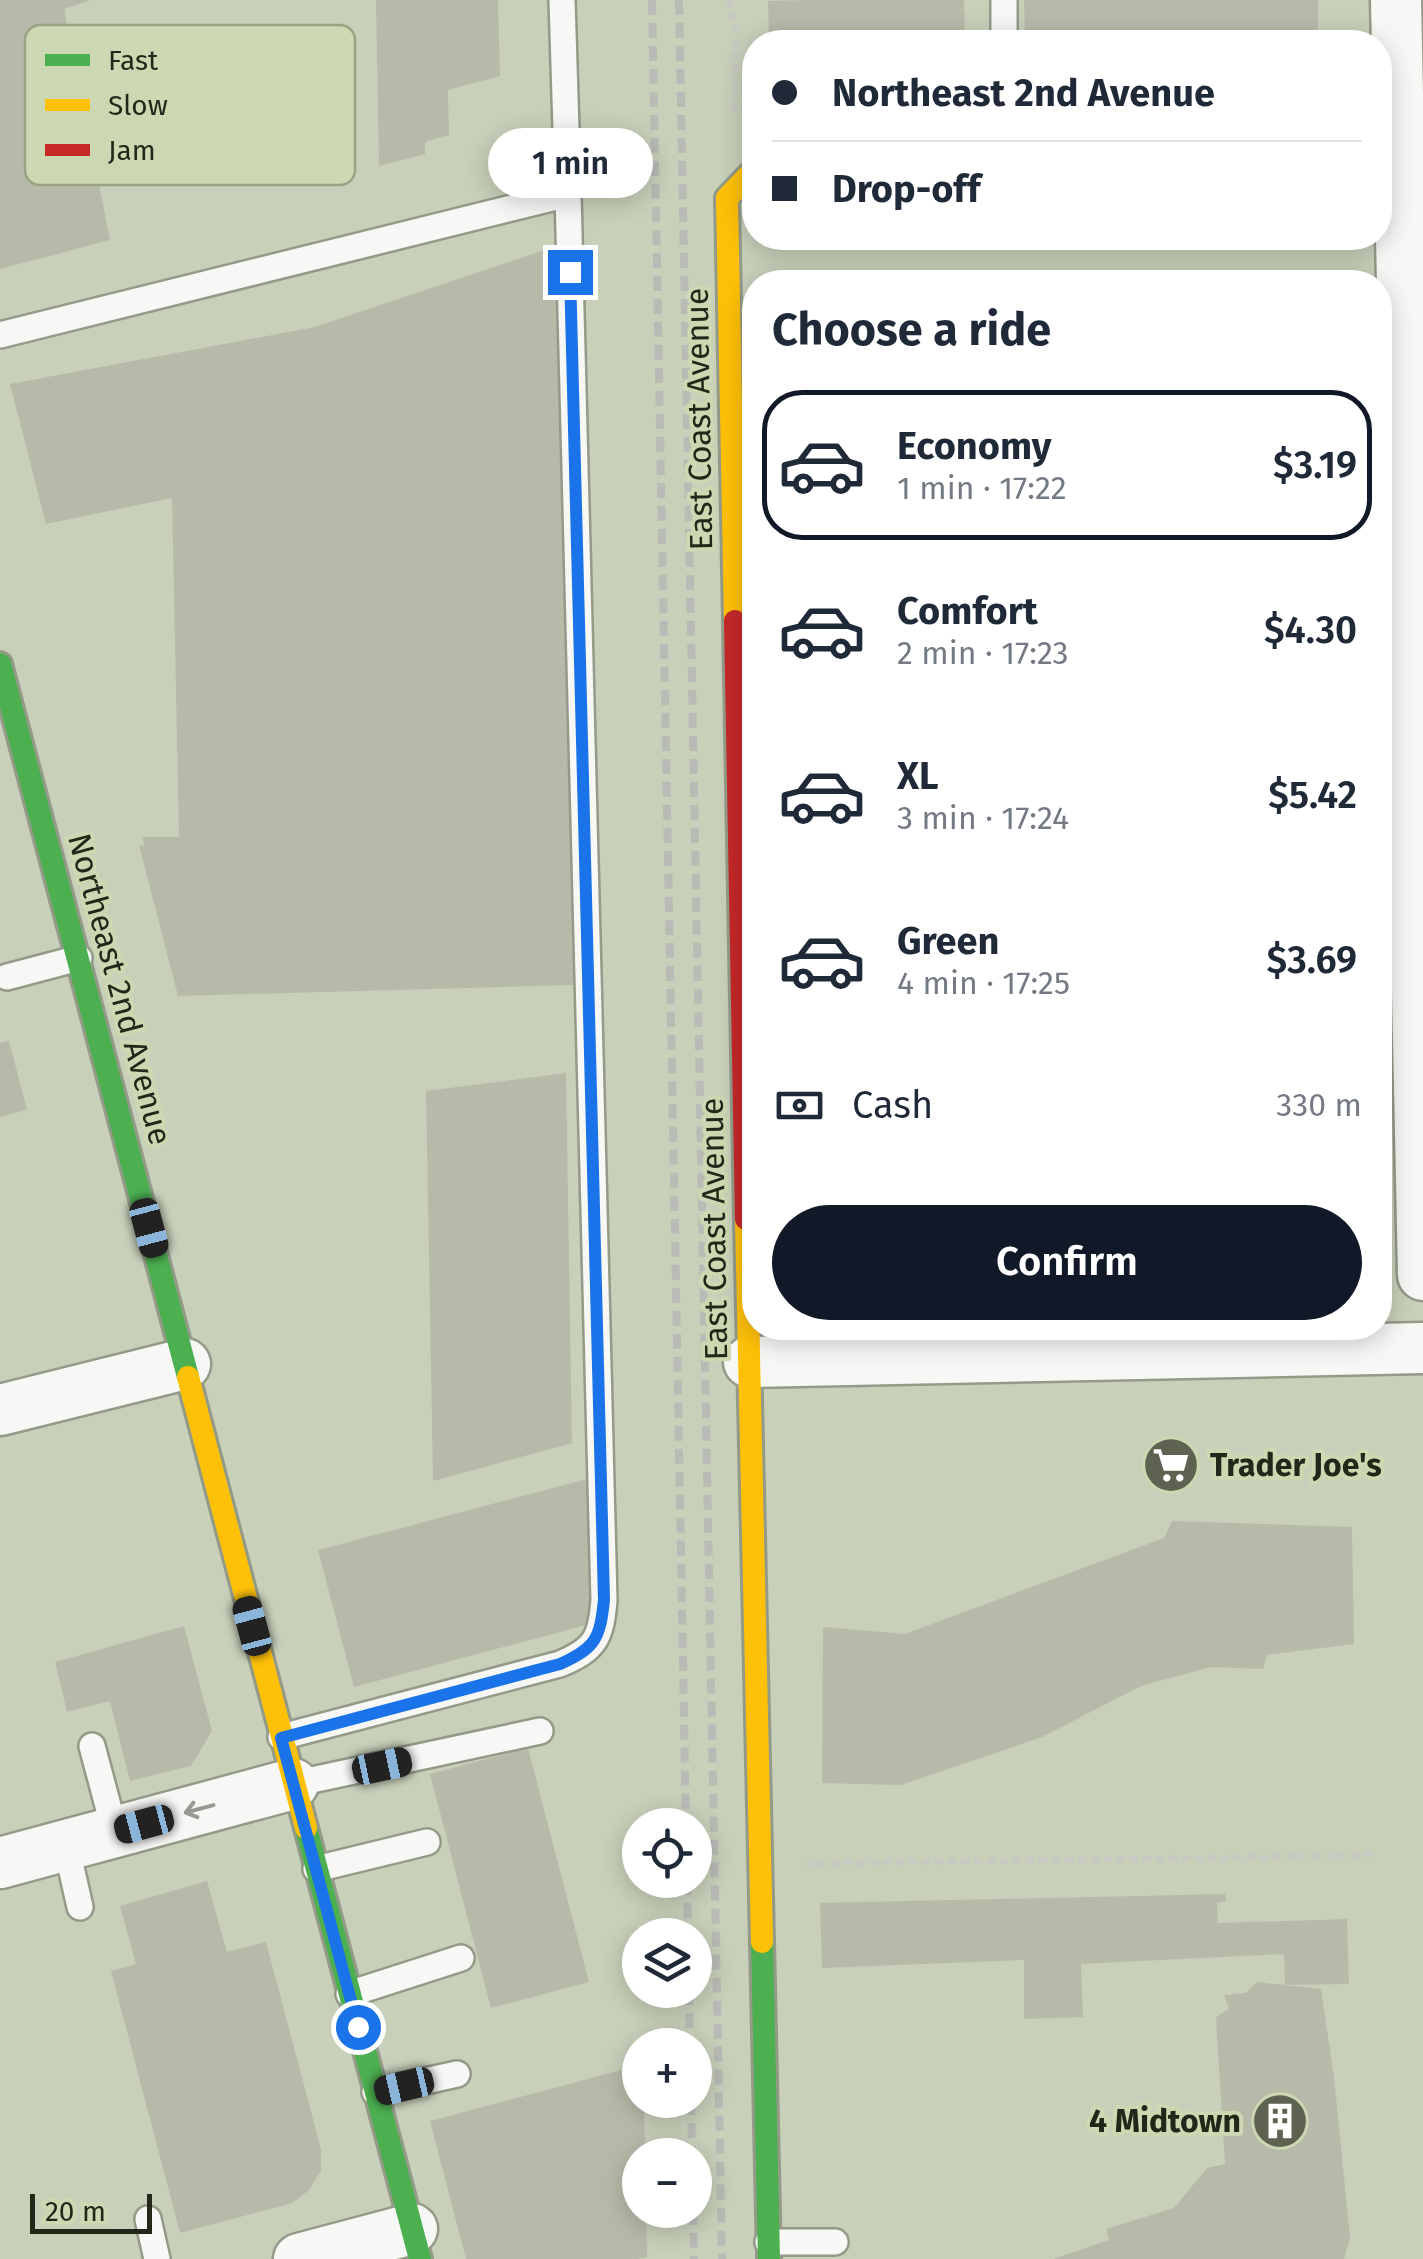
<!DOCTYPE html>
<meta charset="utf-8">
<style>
:root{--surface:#fff;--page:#f2f2f3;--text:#1f2937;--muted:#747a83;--line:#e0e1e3;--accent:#111827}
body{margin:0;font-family:"Fira Sans",sans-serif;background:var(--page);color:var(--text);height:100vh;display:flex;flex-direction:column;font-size:38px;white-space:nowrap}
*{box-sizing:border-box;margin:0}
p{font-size:32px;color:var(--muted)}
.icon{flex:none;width:55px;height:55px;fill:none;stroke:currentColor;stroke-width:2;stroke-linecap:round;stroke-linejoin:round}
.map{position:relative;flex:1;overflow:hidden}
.drawer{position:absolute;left:742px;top:270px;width:650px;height:1070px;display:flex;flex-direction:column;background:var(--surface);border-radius:40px;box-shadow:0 5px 25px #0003}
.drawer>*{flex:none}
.guide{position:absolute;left:742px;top:30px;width:650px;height:220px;border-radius:40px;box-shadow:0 5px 25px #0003;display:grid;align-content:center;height:220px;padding:0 30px;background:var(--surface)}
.fabs{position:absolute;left:622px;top:1808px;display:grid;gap:20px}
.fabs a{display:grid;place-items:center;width:90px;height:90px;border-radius:50%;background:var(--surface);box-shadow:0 5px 25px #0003;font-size:50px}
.scale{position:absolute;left:30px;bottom:25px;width:122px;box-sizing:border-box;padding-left:10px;border:5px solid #232719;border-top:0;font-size:28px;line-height:35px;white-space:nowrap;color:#232719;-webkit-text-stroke:8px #ccd8b2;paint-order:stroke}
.end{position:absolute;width:45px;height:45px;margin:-22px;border:12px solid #1a73e8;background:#fff;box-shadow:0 0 0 5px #fff}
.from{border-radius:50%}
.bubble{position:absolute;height:70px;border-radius:35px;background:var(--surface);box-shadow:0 5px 25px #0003;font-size:32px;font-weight:600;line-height:70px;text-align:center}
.car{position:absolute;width:30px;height:60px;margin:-30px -15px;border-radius:12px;box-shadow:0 0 8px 2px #0007;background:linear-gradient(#222 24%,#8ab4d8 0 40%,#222 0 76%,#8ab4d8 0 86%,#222 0)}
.guide b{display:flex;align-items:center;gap:35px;height:95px;font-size:38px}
.guide b+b{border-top:2px solid var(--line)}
.guide i{width:25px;height:25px;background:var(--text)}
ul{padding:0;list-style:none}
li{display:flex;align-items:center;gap:30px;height:150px;margin:0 20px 15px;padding:0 10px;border:5px solid transparent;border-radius:40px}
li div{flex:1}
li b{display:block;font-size:38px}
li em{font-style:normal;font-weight:600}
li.on{border-color:var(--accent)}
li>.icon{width:90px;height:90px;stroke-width:1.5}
h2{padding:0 30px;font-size:45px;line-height:120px}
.pay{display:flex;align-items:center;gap:25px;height:110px;padding:0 30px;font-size:38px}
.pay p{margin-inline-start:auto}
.action{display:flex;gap:20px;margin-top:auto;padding:20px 30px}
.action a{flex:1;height:115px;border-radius:60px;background:var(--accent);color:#fff;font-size:40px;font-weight:600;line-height:115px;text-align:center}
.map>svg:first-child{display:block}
</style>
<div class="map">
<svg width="1423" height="2259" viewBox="0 0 1423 2259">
<rect width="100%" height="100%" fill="#c8d0ba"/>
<!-- building -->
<g fill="#b8baa9">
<path d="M0,0h91l-27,9 46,231 -110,29z"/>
<path d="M376,0h122l2,76 -52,14 1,45 -24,7v12l-46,12z"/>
<path d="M809,0h155l1,42h-196l-1,-41z"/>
<path d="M1024,0h294v42h-293z"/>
<path d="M562,244l12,741 -396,11 -39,-151 6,1 -3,-9h37l-7,-339 -126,26 -36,-140 305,-57z"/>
<path d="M9,1041l18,69 -27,7v-74z"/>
<path d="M566,1073l6,370 -139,38 -7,-390z"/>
<path d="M587,1479l3,145 -236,63 -36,-137z"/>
<path d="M1172,1521l180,6 2,117 -87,11 -4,14 -52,-2 -70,19 -99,51 -141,48 -79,-2 1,-156 82,7 259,-96z"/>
<path d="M184,1626l28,105 -21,35 -61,15 -20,-80 -43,11 -12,-50z"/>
<path d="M528,1748l61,234 -98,26 -61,-234z"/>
<path d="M207,1881l20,71 39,-10 55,207v22l-12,19 -17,13 -112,30 -69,-262 25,-7 -16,-58z"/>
<path d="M1225,1894l1,7 -9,2 1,20 129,-4 2,65 -64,1 -1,-31 -203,10 2,53 -59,2v-59l-202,8 -2,-65z"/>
<path d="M1257,1982l64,7 13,88 16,161 -6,21h-291l56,-19 -3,-11 68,-21 33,-40 18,-4 -9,-147 13,-8 -5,-14 22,-2z"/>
<path d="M640,2065v35h4l1,55h-5v55h6l1,47 -10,2h-171l-36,-138z"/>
</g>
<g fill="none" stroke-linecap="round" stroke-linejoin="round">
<!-- lane casing -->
<g stroke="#949a88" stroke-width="30">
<g id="lane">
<path d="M1004,0v42"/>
<path d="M0,335l568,-141 -6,-194"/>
<path d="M7,977l72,-19"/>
<path d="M281,1737l279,-73c36,-15 41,-27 44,-64l-36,-1406"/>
<path d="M92,1746l23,86"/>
<path d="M293,1784l247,-53"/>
<path d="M66,1845l14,62"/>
<path d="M316,1869l111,-27"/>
<path d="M349,1994l112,-36"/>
<path d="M375,2092l82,-18"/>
<path d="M148,2219l9,40"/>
<path d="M768,2242h67"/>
</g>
</g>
<!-- street casing -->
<g stroke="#949a88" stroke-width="55">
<g id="street">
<path d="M1396,0l27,1275"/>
<path d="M749,1362l674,-14"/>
<path d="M0,1410l185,-46"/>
<path d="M0,1863l293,-79"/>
<path d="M299,2259l113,-30"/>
</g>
</g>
<!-- fast casing -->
<g stroke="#949a88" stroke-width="28">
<g id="fast">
<path d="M0,664l188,713"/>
<path d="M306,1828l114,431"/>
<path d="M762,1942l7,317"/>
</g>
</g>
<!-- slow casing -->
<g stroke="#949a88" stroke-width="28">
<g id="slow">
<path d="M735,621l-8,-423 28,-29"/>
<path d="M746,1219l16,723"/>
<path d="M188,1377l118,451"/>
</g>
</g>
<!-- jam casing -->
<g stroke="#949a88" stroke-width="28">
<path id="jam" d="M735,621l11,598"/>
</g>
<!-- path -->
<g stroke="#c7c9c2" stroke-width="6" stroke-dasharray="8 5" stroke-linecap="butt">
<path d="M729,0l7,32 -2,76 21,-1"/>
<path d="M805,1864l569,-9"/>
</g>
<!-- lane -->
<use href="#lane" stroke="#f7f8f5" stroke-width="25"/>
<!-- street -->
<use href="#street" stroke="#f7f8f5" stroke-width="50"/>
<!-- fast -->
<use href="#fast" stroke="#4caf50" stroke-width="22"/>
<!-- slow -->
<use href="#slow" stroke="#ffc107" stroke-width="22"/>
<!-- jam -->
<use href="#jam" stroke="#c62828" stroke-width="22"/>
<!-- rail -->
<g stroke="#b9bbb6" stroke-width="8" stroke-dasharray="15 8" stroke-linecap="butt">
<path d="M652,0l34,1825"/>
<path d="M679,0l43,2259"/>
<path d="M687,1880l1,55"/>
<path d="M689,1990l1,55"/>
<path d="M691,2100l1,55"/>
<path d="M693,2210l1,49"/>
</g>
</g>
<!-- one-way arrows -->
<defs><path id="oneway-shaft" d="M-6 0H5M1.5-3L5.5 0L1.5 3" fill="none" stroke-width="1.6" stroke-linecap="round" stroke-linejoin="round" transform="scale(2.5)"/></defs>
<use stroke="#989a92" href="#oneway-shaft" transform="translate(199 1809) rotate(165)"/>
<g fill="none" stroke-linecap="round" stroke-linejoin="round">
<!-- route -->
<path stroke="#1a73e8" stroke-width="12" d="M358,2027l-77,-289 279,-74c36,-16 40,-26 44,-64l-34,-1328"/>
</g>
<!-- icons -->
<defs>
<g id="supermarket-disc" transform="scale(2.875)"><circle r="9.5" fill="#5d6251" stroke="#ccd8b2"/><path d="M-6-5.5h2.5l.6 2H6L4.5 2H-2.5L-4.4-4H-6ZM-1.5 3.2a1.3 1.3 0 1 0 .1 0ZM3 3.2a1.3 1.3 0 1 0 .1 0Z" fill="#fff"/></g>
<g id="building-disc" transform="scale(2.875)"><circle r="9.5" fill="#5d6251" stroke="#ccd8b2"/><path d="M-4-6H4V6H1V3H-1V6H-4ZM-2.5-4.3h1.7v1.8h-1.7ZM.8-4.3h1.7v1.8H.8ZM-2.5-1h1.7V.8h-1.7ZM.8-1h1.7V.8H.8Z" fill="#fff"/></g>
</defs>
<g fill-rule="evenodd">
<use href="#supermarket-disc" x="1171" y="1465"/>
<use href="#building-disc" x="1280" y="2121"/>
</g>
<g text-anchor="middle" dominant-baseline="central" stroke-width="8" stroke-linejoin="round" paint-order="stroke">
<!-- street labels -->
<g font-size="32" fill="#232719" stroke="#ccd8b2">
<text transform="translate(699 419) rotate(-91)">East Coast Avenue</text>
<text transform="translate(120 989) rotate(75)">Northeast 2nd Avenue</text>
<text transform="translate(714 1229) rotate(-91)">East Coast Avenue</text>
</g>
<!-- poi labels -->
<g font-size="32" font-weight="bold" fill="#232719" stroke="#ccd8b2" text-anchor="start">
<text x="1210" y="1465">Trader Joe's</text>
<text x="1241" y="2121" text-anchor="end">4 Midtown</text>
</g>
</g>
<!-- legend -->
<rect x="25" y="25" width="330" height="160" rx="15" fill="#ccd8b2" stroke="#99a384" stroke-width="2.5"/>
<rect x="45" y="54" width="45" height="12" fill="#4caf50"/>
<rect x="45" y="99" width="45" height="12" fill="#ffc107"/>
<rect x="45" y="144" width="45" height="12" fill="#c62828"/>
<g font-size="28" fill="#232719">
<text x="108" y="70">Fast</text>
<text x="108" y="115">Slow</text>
<text x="108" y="160">Jam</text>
</g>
</svg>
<div class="fabs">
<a><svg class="icon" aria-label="locate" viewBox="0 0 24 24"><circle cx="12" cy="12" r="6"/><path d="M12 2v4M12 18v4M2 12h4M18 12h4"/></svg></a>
<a><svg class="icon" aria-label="layers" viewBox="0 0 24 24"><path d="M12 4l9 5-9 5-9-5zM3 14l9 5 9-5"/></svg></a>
<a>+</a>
<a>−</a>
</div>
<div class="scale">20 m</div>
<i class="end from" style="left:358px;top:2027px"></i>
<i class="end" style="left:570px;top:272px"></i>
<div class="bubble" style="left:488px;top:128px;width:165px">1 min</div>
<i class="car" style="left:149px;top:1228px;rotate:165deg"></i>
<i class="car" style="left:252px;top:1626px;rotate:345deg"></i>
<i class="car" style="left:382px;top:1766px;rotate:78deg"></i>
<i class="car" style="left:144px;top:1824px;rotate:255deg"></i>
<i class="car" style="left:404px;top:2086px;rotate:257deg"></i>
<div class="guide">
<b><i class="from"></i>Northeast 2nd Avenue</b>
<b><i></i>Drop-off</b>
</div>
<section class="drawer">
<h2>Choose a ride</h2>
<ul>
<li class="on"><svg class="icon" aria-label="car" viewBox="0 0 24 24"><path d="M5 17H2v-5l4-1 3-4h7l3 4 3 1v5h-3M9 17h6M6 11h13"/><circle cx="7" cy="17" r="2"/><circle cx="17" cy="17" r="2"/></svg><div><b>Economy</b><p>1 min · 17:22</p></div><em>$3.19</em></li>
<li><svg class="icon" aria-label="car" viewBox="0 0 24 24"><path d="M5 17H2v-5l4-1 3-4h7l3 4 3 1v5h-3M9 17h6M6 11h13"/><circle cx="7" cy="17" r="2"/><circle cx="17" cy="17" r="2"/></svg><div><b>Comfort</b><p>2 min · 17:23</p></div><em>$4.30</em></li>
<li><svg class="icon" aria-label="car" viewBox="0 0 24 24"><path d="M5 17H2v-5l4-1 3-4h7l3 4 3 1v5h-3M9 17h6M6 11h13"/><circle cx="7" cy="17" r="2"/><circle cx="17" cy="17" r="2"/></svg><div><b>XL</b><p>3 min · 17:24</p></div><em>$5.42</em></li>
<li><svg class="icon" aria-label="car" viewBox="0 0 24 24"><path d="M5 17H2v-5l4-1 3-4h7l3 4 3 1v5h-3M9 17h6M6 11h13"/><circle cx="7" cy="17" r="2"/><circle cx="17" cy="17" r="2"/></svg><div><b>Green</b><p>4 min · 17:25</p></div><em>$3.69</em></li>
</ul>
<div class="pay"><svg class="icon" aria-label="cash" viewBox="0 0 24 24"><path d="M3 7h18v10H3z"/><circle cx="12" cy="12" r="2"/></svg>Cash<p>330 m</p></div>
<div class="action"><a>Confirm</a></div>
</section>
</div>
